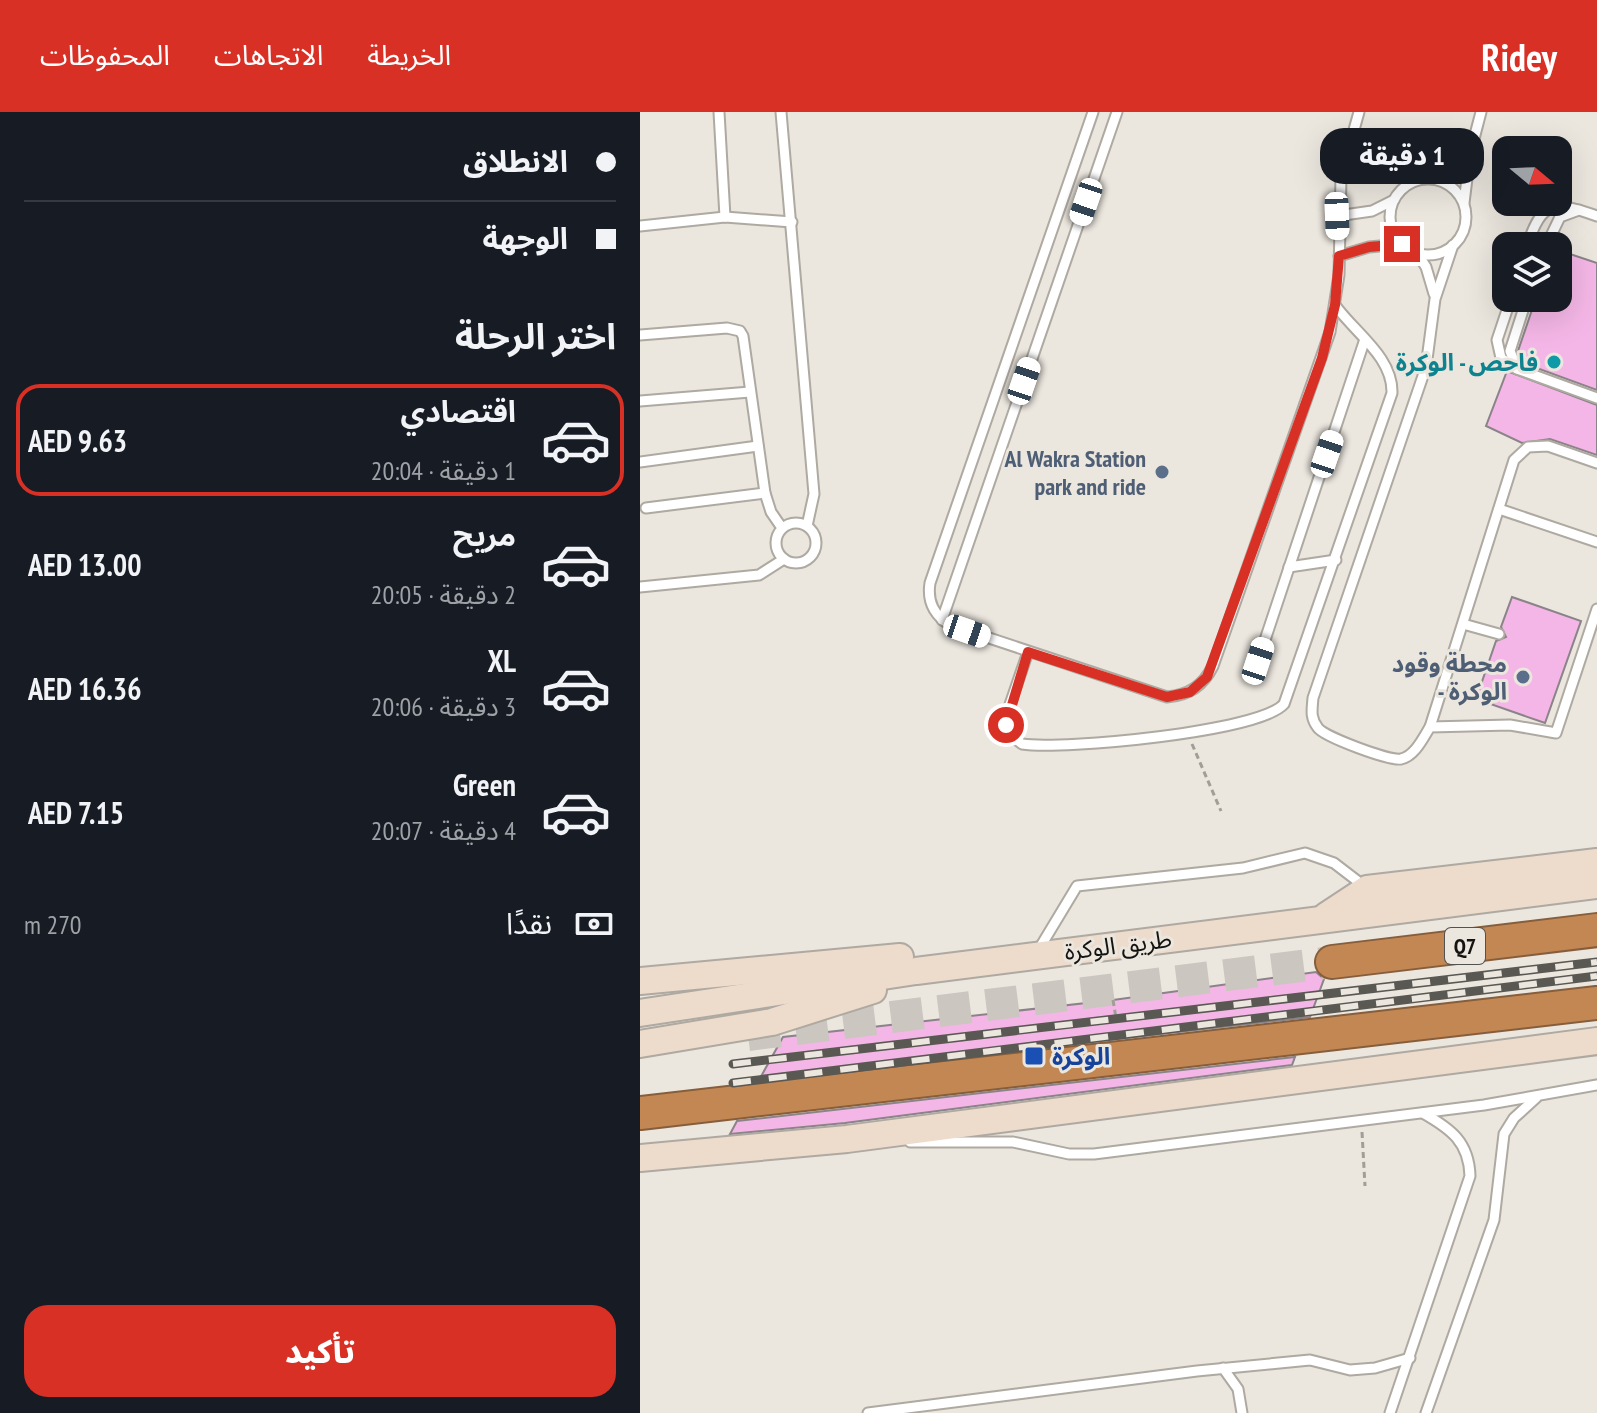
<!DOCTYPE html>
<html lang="ar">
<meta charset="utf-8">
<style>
:root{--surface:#171b24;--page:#242831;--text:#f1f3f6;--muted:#9ea1a6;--line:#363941;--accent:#d93025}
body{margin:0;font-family:"PT Sans Narrow","Noto Sans Arabic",sans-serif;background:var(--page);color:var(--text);direction:rtl;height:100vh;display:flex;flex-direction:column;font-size:30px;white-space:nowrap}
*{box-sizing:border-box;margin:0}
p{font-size:26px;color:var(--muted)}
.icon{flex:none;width:44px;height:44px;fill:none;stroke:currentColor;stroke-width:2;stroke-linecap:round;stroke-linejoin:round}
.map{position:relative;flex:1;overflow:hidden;direction:ltr}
.drawer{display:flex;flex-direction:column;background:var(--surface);width:640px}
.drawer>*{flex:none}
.top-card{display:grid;align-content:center;height:176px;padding:0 24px;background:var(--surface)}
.needle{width:52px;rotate:109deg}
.controls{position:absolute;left:852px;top:24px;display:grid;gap:16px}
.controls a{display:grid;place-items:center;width:80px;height:80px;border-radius:16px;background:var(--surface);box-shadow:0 8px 32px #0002;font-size:40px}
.end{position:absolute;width:36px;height:36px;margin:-18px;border:10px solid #d93025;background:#fff;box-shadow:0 0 0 4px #fff}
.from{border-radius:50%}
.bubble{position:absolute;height:56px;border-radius:24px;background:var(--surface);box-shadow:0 8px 32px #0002;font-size:26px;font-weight:800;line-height:56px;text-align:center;direction:rtl}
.car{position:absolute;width:24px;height:48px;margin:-24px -12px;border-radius:10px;box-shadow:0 0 6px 2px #0007;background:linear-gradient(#fff 24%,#345 0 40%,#fff 0 76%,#345 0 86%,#fff 0)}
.top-card b{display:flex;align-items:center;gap:28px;height:76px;font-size:30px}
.top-card b+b{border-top:2px solid var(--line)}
.top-card i{width:20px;height:20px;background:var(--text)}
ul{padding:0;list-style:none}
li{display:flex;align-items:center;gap:24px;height:112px;margin:0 16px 12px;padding:0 8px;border:4px solid transparent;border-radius:24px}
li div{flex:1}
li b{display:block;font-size:30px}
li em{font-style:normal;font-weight:800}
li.active{border-color:var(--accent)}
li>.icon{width:72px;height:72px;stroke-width:1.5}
h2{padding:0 24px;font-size:36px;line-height:96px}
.pay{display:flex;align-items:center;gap:20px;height:88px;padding:0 24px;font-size:30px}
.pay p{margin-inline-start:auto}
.action{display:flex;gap:16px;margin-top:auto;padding:16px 24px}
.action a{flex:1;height:92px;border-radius:24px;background:var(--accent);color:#fff;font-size:32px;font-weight:800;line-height:92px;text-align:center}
header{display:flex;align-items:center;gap:48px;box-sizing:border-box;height:112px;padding:0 40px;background:var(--accent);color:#fff}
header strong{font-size:38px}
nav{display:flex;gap:44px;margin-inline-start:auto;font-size:28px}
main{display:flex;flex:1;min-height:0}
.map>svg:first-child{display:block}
</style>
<header>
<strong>Ridey</strong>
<nav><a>الخريطة</a><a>الاتجاهات</a><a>المحفوظات</a></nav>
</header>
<main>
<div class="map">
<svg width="957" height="1301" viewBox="0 0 957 1301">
<rect width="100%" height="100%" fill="#ebe6de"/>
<!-- building -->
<g fill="#f4b6e6" stroke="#8a8388" stroke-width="2">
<path d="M918,138l39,13v127l-74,-27 -5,-12 18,-53h22z"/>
<path d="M867,259l90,34v50l-47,-16 -28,4 -36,-17z"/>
<path d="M872,485l69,24 -36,102 -69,-24 20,-58 10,-4 -5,-10z"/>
<path d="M676,860l8,7 -14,38 -551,63 24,-43 330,-37z"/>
<path d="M655,945l-3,8 -447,58 -115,11 7,-13z"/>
</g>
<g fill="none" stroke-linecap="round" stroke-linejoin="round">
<!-- highway-tunnel -->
<path stroke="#cbc6bf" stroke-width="32" stroke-dasharray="32 16" stroke-linecap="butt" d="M108,923l584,-73"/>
<!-- lane casing -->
<g stroke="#aea9a1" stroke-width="13">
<g id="lane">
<path d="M79,0l6,105"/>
<path d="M141,0l33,382 -7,32"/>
<path d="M453,0l-163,471c-3,19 4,32 20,42l217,72c22,-2 36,-11 46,-31l117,-334 9,-57 2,-99 18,-64"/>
<path d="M793,67l36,-36"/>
<circle cx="788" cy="105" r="38"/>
<path d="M824,91l6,-49 11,-42"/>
<path d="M697,104l35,-5 22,-11"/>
<path d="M0,114l85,-9 67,5"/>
<path d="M813,133l-18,54 -9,68 -113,331c-1,12 -3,20 5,30 7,9 71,33 83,31 14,-3 22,-21 29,-32l80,-2 46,8 41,-124"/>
<path d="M887,134c15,-46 27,-45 70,-30"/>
<path d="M906,134l14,-29 19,-7"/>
<path d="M777,141l9,14 8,27"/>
<path d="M699,144l30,-9 33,-3"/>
<path d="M871,186l-14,42 4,18 16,11 80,29"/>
<path d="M0,223l87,-7 13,3 3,5 22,157 6,19 11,16"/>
<path d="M877,257l-7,-18 17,-53"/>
<path d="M0,289l110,-9"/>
<path d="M0,350l118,-16"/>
<path d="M6,396l119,-15"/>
<path d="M859,397l98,33"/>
<circle cx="156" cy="431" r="20"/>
<path d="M649,455l47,-7"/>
<path d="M0,475l119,-12 25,-16"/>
<path d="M302,508l175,-508"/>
<path d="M823,512l36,10"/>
<path d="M388,540l-22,64 2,17 14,11c41,6 237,-12 262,-40l108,-311c1,-36 -37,-60 -57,-88"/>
<path d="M618,549l106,-319"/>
<path d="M790,615l84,-267 14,-13 20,-1 49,17"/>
<path d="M399,837l38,-63 166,-18 62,-15 29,10 30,23"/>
<path d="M270,1030h103l56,12h25l390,-49 113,-20"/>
<path d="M583,1256l15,21 4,24"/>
<path d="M228,1301l329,-42 113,-11 40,10 25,-2 35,-10"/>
<path d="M750,1301l80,-237c-1,-34 -19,-47 -47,-63"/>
<path d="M786,1301l68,-193 10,-86 10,-16 22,-20"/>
</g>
</g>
<!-- secondary casing -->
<g stroke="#aea9a1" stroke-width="30">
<g id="secondary">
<path d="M686,804l41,-27 230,-27"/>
<path d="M0,869l260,-24"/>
<path d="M0,901l276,-42 681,-86"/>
<path d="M0,932l132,-22 101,-32"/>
<path d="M0,1046l207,-19 750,-98"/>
</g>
</g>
<!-- highway casing -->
<g stroke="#865e3c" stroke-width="36">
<g id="highway">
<path d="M692,850l265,-32"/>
<path d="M0,1001l957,-110"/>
</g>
</g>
<!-- path -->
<g stroke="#a19e97" stroke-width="3" stroke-dasharray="6 4" stroke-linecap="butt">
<path d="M552,632l29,67"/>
<path d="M473,888l3,18"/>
<path d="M229,935l353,-41"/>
<path d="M722,1020l3,54"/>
</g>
<!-- lane -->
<use href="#lane" stroke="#fff" stroke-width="9"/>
<!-- secondary -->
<use href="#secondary" stroke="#eddbcb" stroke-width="26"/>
<!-- highway -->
<use href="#highway" stroke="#c38753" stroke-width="32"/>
<!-- rail casing -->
<g stroke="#5a5853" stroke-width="9">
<g id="rail">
<path d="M93,952l864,-102"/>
<path d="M93,971l864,-107"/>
</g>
</g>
<!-- rail -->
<use href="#rail" stroke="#ebe6de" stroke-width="6" stroke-dasharray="18" stroke-linecap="butt"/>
</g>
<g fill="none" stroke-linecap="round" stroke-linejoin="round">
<!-- route -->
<path stroke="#d93025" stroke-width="10" d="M366,613l22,-73 139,45 23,-5 17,-15 115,-319 13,-53 4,-49 30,-9 33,-3"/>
</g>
<!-- markers -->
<circle fill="#0f9aa8" stroke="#ebe6de" stroke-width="3" cx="914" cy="250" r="8"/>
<g fill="#5c6f8a" stroke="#ebe6de" stroke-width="3">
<circle cx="522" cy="360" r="8"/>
<circle cx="883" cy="565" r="8"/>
</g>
<rect fill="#1a4fb4" stroke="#ebe6de" stroke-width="3" x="384" y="934" width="20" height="20" rx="4"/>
<g text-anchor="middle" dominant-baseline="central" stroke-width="6" stroke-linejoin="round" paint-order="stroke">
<!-- shield labels -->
<rect fill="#ebe6de" stroke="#54524e" stroke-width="2" x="805" y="816" width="40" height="36" rx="6"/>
<g font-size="22" font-weight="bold" fill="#141310">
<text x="825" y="834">Q7</text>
</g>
<!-- culture labels -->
<g font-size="24" font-weight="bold" fill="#0d838f" stroke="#ebe6de" text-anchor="end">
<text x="898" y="250">فاحص - الوكرة</text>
</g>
<!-- service labels -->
<g font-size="24" font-weight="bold" fill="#4e5e75" stroke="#ebe6de" text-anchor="end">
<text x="506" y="346">Al Wakra Station<tspan x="506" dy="28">park and ride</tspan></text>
<text x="867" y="551">محطة وقود<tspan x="867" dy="28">- الوكرة</tspan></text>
</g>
<!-- street labels -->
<g font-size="24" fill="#141310" stroke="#ebe6de">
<text transform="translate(478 833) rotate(-7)">طريق الوكرة</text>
</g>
<!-- transit labels -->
<g font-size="24" font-weight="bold" fill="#164399" stroke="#ebe6de" text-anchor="start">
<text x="412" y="944">الوكرة</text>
</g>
</g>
</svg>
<div class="controls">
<a><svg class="needle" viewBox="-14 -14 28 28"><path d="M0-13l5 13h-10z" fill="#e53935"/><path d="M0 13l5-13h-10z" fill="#9ea1a6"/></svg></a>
<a><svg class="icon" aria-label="layers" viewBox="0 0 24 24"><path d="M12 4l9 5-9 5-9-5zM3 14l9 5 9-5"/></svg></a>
</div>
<i class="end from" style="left:366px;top:613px"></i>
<i class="end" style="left:762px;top:132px"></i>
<div class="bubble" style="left:680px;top:16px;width:164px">1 دقيقة</div>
<i class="car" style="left:446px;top:90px;rotate:199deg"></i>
<i class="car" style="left:697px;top:104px;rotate:178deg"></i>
<i class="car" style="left:384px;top:269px;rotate:19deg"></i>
<i class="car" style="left:687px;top:342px;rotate:19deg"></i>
<i class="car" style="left:327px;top:519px;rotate:109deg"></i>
<i class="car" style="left:618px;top:549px;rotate:18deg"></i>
</div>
<section class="drawer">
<div class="top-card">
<b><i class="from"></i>الانطلاق</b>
<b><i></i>الوجهة</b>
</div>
<h2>اختر الرحلة</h2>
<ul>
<li class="active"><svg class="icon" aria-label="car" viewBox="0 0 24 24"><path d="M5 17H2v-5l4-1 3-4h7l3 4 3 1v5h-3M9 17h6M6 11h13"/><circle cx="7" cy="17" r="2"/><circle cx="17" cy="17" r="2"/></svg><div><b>اقتصادي</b><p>1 دقيقة · 20:04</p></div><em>AED 9.63</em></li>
<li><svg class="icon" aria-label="car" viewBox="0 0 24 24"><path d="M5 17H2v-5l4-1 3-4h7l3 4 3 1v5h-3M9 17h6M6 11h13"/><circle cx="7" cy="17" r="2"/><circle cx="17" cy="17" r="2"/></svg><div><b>مريح</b><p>2 دقيقة · 20:05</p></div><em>AED 13.00</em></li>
<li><svg class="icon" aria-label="car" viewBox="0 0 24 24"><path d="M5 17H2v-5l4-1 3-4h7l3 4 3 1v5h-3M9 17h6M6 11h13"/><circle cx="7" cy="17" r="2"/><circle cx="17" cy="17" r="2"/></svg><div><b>XL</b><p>3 دقيقة · 20:06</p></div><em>AED 16.36</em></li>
<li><svg class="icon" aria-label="car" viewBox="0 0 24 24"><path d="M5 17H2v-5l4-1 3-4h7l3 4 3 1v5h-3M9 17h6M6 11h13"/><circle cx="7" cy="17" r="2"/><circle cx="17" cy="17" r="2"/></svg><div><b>Green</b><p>4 دقيقة · 20:07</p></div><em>AED 7.15</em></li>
</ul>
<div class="pay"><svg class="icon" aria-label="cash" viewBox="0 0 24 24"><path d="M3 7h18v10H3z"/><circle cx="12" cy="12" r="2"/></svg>نقدًا<p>270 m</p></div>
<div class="action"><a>تأكيد</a></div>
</section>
</main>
